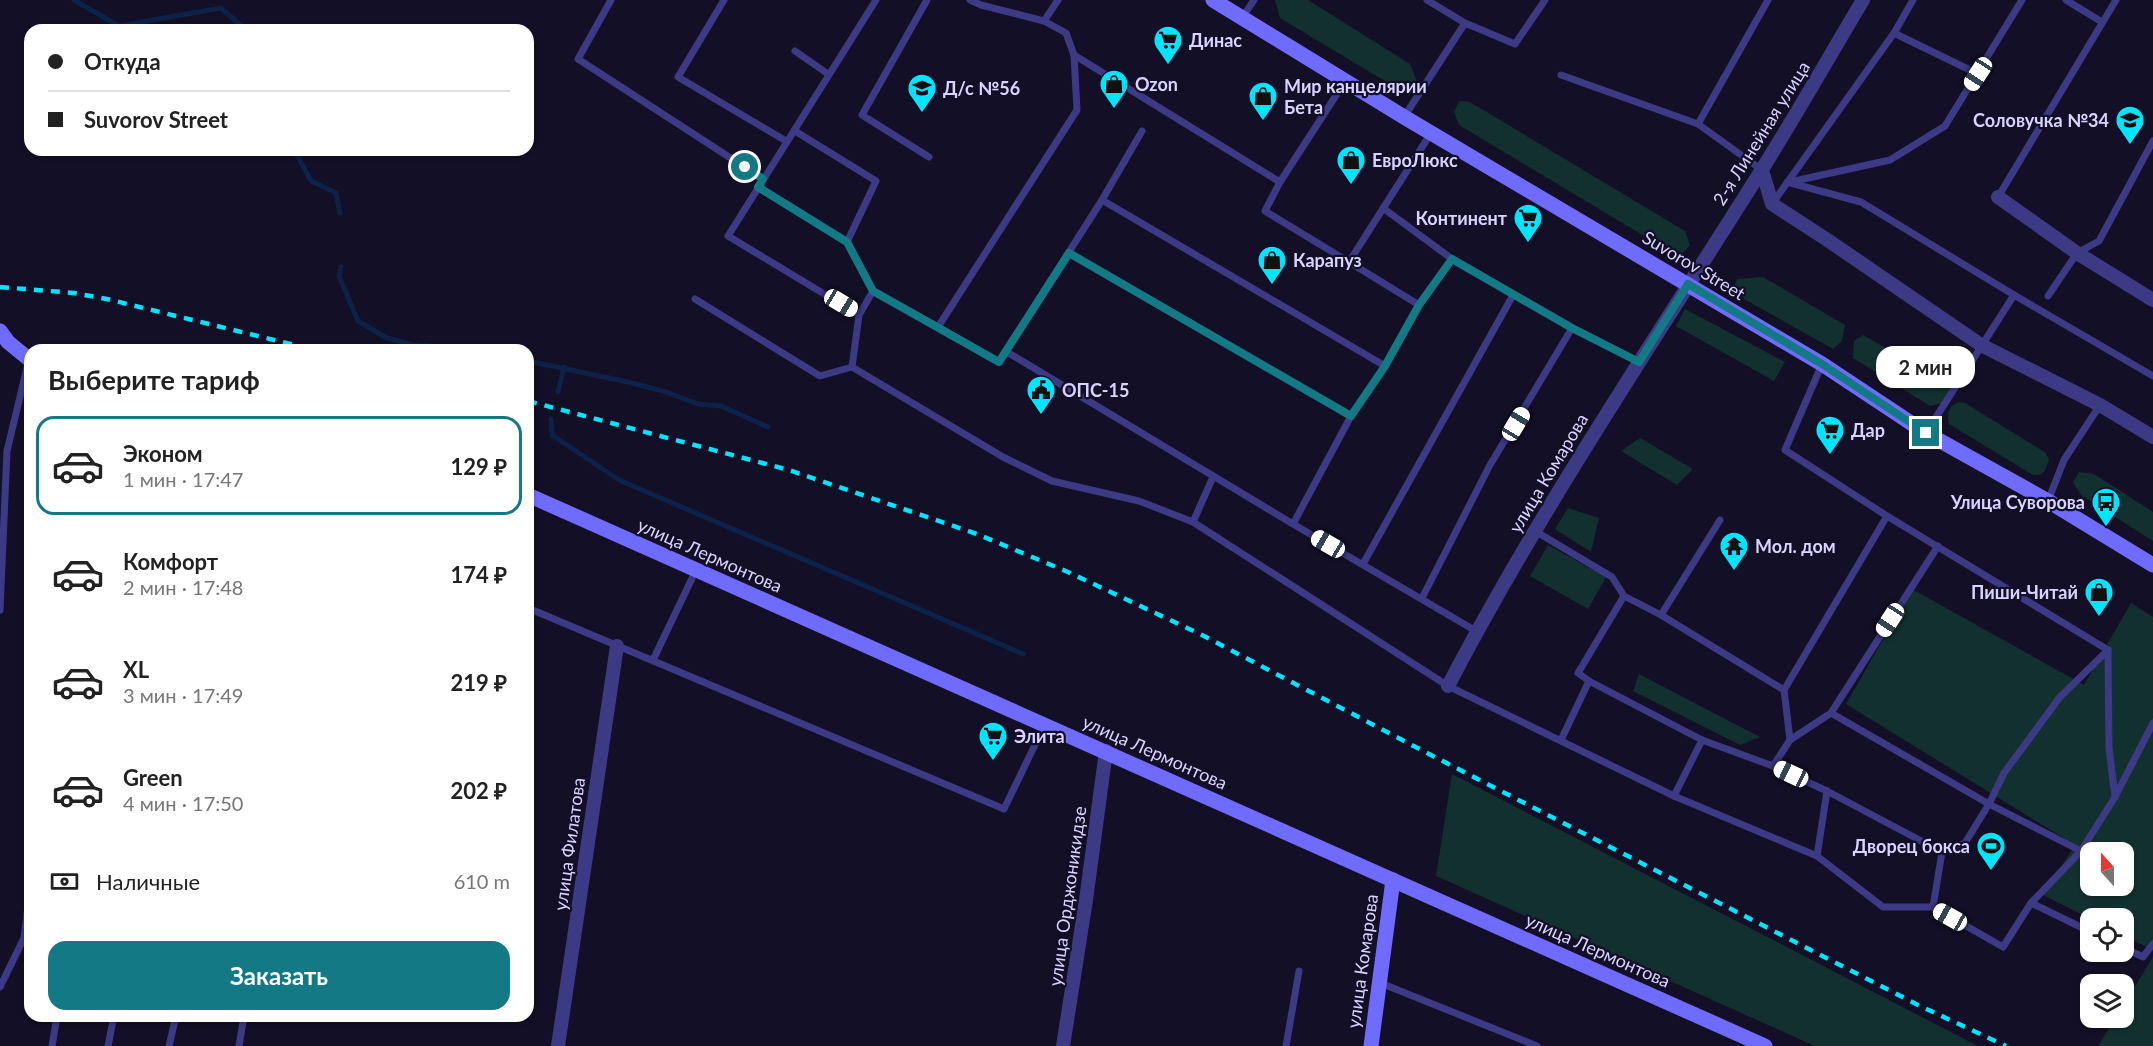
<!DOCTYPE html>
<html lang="ru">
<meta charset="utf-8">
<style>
:root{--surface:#fff;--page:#f6f6f6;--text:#222;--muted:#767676;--line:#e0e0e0;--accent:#137a85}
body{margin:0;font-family:Lato,sans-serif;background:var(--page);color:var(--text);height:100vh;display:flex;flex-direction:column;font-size:22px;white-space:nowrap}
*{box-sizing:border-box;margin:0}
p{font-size:20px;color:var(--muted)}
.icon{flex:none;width:33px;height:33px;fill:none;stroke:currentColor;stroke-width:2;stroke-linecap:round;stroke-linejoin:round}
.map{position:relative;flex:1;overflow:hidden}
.details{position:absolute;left:24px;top:344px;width:510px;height:678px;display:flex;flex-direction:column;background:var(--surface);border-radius:18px;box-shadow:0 2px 4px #0004}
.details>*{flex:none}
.guide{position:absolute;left:24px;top:24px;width:510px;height:132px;border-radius:18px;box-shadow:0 2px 4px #0004;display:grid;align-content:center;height:132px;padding:0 24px;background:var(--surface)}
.needle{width:39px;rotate:339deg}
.fabs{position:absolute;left:2080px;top:842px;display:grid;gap:12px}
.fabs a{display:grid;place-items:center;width:54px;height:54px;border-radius:12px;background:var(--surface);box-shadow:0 2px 4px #0004;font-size:30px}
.end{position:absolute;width:27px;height:27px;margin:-14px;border:8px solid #137a85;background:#fff;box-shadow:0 0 0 3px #fff}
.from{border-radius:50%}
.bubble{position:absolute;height:42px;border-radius:18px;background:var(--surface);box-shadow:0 2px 4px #0004;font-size:20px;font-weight:700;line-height:42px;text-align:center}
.car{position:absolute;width:18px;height:36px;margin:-18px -9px;border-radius:8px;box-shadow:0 0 4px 2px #0007;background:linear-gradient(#fff 24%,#345 0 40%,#fff 0 76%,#345 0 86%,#fff 0)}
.guide b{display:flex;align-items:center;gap:21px;height:57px;font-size:22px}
.guide b+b{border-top:2px solid var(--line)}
.guide i{width:15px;height:15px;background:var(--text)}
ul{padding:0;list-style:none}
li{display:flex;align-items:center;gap:18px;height:99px;margin:0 12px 9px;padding:0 12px;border:3px solid transparent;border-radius:18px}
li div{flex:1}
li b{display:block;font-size:22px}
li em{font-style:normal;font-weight:700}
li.selected{border-color:var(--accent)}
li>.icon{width:54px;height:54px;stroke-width:1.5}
h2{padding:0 24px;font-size:27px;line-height:72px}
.pay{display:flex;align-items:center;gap:15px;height:66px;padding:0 24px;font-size:22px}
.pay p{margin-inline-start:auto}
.action{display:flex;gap:12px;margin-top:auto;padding:12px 24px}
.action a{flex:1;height:69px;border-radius:18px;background:var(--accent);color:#fff;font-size:24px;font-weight:700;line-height:69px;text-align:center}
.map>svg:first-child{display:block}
</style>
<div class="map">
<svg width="2153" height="1046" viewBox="0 0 2153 1046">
<rect width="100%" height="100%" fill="#130f26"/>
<!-- green -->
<g fill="#12302f" fill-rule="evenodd">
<path d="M1275,0h33l102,64 8,20 -10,11 -128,-77z"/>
<path d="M1459,101l11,1 215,129 5,14 -11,12 -220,-132 -5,-13z"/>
<path d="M1763,277l82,48 -3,16 -9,8 -89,-50 -10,-13 3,-7z"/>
<path d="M1685,309l100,53 -11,19 -98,-55z"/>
<path d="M1863,335l78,45 9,9 -8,14 -12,3 -77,-48 1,-17z"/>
<path d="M1959,402l6,1 81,50 3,7 -4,11 -6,4h-6l-84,-51c-3,-11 0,-18 10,-22z"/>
<path d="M1640,438l53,31 -16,16 -56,-34z"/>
<path d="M2079,472l15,2 59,38v29l-72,-46 -8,-13z"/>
<path d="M1568,508l31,10 -8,34 -36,-23z"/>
<path d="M1548,545l58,32 -18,32 -58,-33z"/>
<path d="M1912,589l172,96 47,-82 22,14v333l-29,-14v-18l-33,1 -48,-24 32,-50 -229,-141zM2091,852h33v33h-33z"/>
<path d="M1639,674l121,63 -20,8 -107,-54z"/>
<path d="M1452,774l526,272h-163l-379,-170z"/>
<path d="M2153,957v89h-55l18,-29h8v-13z"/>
</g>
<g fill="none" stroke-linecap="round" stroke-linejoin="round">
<!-- stream -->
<g stroke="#0c2248" stroke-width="5">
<path d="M74,0l45,26 102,-18 25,22"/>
<path d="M294,150l17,31 25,12 4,20"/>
<path d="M341,267l-2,9 19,45 29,17 26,7 66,5"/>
<path d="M528,361l100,21 38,10 32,12 23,2 47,21"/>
<path d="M558,392l6,-25"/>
<path d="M551,419l1,16 67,45 404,174"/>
</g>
<!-- service -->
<g stroke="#3d3a85" stroke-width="7">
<path d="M611,0l-33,59 185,120"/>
<path d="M724,0l-46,77 108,64"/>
<path d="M927,0l-65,115 67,42"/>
<path d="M970,0l11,5 63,16"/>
<path d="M1058,0l-14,21 22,12 8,22 3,55 -139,217 61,35 103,-162 40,-69"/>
<path d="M1427,0l38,23 50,21 30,-44"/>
<path d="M2066,0l36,22"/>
<path d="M1242,18l12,-18"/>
<path d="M1894,33l84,41"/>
<path d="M795,51l33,23"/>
<path d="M1074,55l206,127"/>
<path d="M1561,75l137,49 64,46"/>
<path d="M1346,80l-66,102 -15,29 84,51"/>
<path d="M1404,117l61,-94"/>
<path d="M1698,124l70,-124"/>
<path d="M795,131l81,50 -29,61 26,49 -14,24 -7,52"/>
<path d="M1787,182l74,20 153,93 139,81"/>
<path d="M1790,182l100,-22 55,-34 77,-126"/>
<path d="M758,187l89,55"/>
<path d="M1998,197l118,-197"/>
<path d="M1102,200l283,166"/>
<path d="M1772,204l122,-171 19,-33"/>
<path d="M1383,208l69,51"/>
<path d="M1069,253l282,163"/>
<path d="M873,291l65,36"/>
<path d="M2048,296l29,-43 22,-12 54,-100"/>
<path d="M695,299l125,77 32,-9 151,90 49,24 87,20 54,21 255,164 226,110 143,60 66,51h50"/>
<path d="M1419,305l33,-46 120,69 67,34"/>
<path d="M859,315l-131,-79 148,-236"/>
<path d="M1007,352l286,172 58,-108 34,-50 34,-61 -70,-43 82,-129"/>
<path d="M1822,364l-37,86 102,66 221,134"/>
<path d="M1926,433l88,-138"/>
<path d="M2048,501l16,-41 36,-55"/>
<path d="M1193,522l20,-45"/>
<path d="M1293,524l183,107"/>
<path d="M1535,531l77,46 12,19 37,19 123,75 103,-174"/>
<path d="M1938,546l-107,167 158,91 92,47"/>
<path d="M1363,564l150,-269"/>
<path d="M1624,596l-46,77 11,8 113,59 71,26 54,25 115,61 -9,55 70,40 28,-44 50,-52 34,-54 38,-74"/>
<path d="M1422,598l68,-133 82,-137"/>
<path d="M528,608l476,201 41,-85"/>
<path d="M0,610l7,-159 22,-92"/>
<path d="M1661,615l59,-95"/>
<path d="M2108,650l1,98 6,49"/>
<path d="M653,660l43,-90"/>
<path d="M1561,740l28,-59"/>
<path d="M1790,740l41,-27"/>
<path d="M1773,766l17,-26 -6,-50"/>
<path d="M1674,796l28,-56"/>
<path d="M1942,852l23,-9 24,-39 15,-31 56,-76 48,-47"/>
<path d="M1817,856l10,-65"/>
<path d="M2031,903l60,29"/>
<path d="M2124,948l19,9 10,-13"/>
<path d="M1378,982l159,64"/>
<path d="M0,987l24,-49 6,-48"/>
<path d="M52,1046l5,-30"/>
<path d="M108,1046l6,-30"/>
<path d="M169,1046l7,-30"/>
<path d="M239,1046l5,-30"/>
<path d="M1286,1046l13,-75"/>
</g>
<!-- minor -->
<g stroke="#3d3a85" stroke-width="14">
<path d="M1762,170l10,34 54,35 155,106 119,60 53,32"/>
<path d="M1998,197l79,56 76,47"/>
<path d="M1448,686c93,-178 206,-345 313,-515 35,-56 68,-114 102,-171"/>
<path d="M558,1046l59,-400"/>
<path d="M1063,1046l23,-146 20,-149"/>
</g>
<!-- secondary -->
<g stroke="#6f6bff" stroke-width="15">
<path d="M1213,0l191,117 418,247 104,69 122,68 105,64"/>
<path d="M0,331l8,11 22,18"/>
<path d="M528,495l1237,551"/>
<path d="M1371,1046l22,-166"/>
</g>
<!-- rail -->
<g stroke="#00e5ff" stroke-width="4.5" stroke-dasharray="9 8" stroke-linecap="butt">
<path d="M0,287l74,6 33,6 208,51"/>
<path d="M528,401l261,69 188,64 91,38 134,63 227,119 489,251 88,41"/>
</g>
</g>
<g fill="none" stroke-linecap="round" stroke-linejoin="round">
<!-- route -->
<path stroke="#137a85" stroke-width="8" d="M745,167l18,12 -5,8 89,55 26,49 126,71 70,-109 282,163 34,-50 34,-61 33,-46 120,69 67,34 49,-78 134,80 104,69"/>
</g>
<!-- icons -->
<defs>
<g id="supermarket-pin" transform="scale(1.5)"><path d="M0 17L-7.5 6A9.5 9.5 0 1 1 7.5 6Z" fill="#00e5ff" stroke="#130f26"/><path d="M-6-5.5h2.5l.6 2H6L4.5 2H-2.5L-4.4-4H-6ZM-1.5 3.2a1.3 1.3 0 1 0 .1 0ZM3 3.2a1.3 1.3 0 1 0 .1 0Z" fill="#111"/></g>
<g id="shop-pin" transform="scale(1.5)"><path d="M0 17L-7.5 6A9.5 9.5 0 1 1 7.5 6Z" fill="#00e5ff" stroke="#130f26"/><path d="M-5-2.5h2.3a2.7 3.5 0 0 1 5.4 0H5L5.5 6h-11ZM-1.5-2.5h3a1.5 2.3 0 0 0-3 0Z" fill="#111"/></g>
<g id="school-pin" transform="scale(1.5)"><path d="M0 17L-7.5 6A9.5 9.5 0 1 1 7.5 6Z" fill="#00e5ff" stroke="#130f26"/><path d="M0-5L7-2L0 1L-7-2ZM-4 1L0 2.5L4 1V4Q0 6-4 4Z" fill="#111"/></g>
<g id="civic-pin" transform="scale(1.5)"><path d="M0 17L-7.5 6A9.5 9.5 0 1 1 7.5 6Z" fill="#00e5ff" stroke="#130f26"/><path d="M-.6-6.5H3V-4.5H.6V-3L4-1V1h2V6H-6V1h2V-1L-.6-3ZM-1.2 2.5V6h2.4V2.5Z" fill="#111"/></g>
<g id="bus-pin" transform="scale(1.5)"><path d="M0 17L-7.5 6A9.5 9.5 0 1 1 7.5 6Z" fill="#00e5ff" stroke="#130f26"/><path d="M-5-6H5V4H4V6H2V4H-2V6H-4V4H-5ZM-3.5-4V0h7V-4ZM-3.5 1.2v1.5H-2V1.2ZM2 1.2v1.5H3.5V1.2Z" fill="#111"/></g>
<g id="temple-pin" transform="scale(1.5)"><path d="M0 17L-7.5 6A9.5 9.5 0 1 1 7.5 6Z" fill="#00e5ff" stroke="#130f26"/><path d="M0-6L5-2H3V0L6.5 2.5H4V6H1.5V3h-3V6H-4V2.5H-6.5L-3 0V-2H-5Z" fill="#111"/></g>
<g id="stadium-pin" transform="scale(1.5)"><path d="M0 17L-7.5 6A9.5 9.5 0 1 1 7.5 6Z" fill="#00e5ff" stroke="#130f26"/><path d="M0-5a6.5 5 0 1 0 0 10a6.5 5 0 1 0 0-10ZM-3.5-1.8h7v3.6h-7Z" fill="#111"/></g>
</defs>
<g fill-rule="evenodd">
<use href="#supermarket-pin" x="1168" y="40"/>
<use href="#shop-pin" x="1114" y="84"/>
<use href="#school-pin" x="922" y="88"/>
<use href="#shop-pin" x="1263" y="96"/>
<use href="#school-pin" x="2130" y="120"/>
<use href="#shop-pin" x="1351" y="160"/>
<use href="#supermarket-pin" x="1528" y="218"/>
<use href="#shop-pin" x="1272" y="260"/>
<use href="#civic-pin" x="1041" y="390"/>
<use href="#supermarket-pin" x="1830" y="430"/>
<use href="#bus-pin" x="2106" y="502"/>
<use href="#temple-pin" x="1734" y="546"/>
<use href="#shop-pin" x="2099" y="592"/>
<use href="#supermarket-pin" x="993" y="736"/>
<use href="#stadium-pin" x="1991" y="846"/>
</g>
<g text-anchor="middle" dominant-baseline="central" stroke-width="4.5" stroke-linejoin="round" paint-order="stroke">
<!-- poi labels -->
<g font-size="18" font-weight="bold" fill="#d9d4ff" stroke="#130f26" text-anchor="start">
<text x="1189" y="40">Динас</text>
<text x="1135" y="84">Ozon</text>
<text x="1284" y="86">Мир канцелярии<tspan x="1284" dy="21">Бета</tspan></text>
<text x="943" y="88">Д/с №56</text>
<text x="2109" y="120" text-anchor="end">Соловучка №34</text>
<text x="1372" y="160">ЕвроЛюкс</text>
<text x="1507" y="218" text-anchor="end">Континент</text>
<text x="1293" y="260">Карапуз</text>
<text x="1062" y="390">ОПС-15</text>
<text x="1851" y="430">Дар</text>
<text x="2085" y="502" text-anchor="end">Улица Суворова</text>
<text x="1755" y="546">Мол. дом</text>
<text x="2078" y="592" text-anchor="end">Пиши-Читай</text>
<text x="1014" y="736">Элита</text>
<text x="1970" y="846" text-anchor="end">Дворец бокса</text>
</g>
<!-- street labels -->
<g font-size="18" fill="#d9d4ff" stroke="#130f26">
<text transform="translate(1761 133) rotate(-58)">2-я Линейная улица</text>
<text transform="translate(1694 265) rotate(31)">Suvorov Street</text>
<text transform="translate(1548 473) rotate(-59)">улица Комарова</text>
<text transform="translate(710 555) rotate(24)">улица Лермонтова</text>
<text transform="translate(1155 752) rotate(24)">улица Лермонтова</text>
<text transform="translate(569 844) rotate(-82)">улица Филатова</text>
<text transform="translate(1067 896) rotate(-82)">улица Орджоникидзе</text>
<text transform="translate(1598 950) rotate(24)">улица Лермонтова</text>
<text transform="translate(1362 961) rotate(-82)">улица Комарова</text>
</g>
</g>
</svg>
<div class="fabs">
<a><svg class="needle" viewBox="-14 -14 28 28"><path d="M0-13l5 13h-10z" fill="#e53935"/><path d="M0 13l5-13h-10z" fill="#767676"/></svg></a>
<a><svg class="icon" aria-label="locate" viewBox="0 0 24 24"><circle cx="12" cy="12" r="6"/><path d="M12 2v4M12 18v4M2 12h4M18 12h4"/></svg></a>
<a><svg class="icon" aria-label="layers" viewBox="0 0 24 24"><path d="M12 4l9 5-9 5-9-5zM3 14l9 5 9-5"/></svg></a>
</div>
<i class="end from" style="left:745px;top:167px"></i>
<i class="end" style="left:1926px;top:433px"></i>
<div class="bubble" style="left:1876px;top:346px;width:99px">2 мин</div>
<i class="car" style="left:1978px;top:74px;rotate:213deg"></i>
<i class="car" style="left:841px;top:303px;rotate:121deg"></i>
<i class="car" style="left:1516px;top:424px;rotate:31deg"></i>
<i class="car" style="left:1328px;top:544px;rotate:300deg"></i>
<i class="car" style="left:1890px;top:620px;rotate:213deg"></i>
<i class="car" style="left:1791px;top:774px;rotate:295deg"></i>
<i class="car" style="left:1950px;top:917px;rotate:299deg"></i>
<div class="guide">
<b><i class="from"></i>Откуда</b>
<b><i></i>Suvorov Street</b>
</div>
<section class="details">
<h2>Выберите тариф</h2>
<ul>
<li class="selected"><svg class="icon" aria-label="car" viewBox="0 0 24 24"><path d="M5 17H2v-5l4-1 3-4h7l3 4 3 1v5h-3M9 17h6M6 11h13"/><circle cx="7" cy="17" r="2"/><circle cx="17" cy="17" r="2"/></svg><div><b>Эконом</b><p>1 мин · 17:47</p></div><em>129 ₽</em></li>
<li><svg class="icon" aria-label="car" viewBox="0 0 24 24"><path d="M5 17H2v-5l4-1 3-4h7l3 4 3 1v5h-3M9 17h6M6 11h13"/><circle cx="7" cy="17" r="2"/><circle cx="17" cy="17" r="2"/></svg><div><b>Комфорт</b><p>2 мин · 17:48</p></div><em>174 ₽</em></li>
<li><svg class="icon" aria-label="car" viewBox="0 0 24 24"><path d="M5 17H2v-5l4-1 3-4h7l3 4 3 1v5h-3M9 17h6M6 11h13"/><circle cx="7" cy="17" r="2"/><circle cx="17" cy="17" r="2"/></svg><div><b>XL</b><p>3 мин · 17:49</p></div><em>219 ₽</em></li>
<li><svg class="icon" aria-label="car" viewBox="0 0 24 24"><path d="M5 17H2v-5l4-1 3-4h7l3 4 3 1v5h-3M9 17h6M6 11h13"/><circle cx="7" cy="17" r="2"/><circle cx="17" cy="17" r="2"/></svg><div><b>Green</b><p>4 мин · 17:50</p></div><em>202 ₽</em></li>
</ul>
<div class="pay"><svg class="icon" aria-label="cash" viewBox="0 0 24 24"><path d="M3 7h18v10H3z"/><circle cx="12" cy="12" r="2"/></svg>Наличные<p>610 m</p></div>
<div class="action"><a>Заказать</a></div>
</section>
</div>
